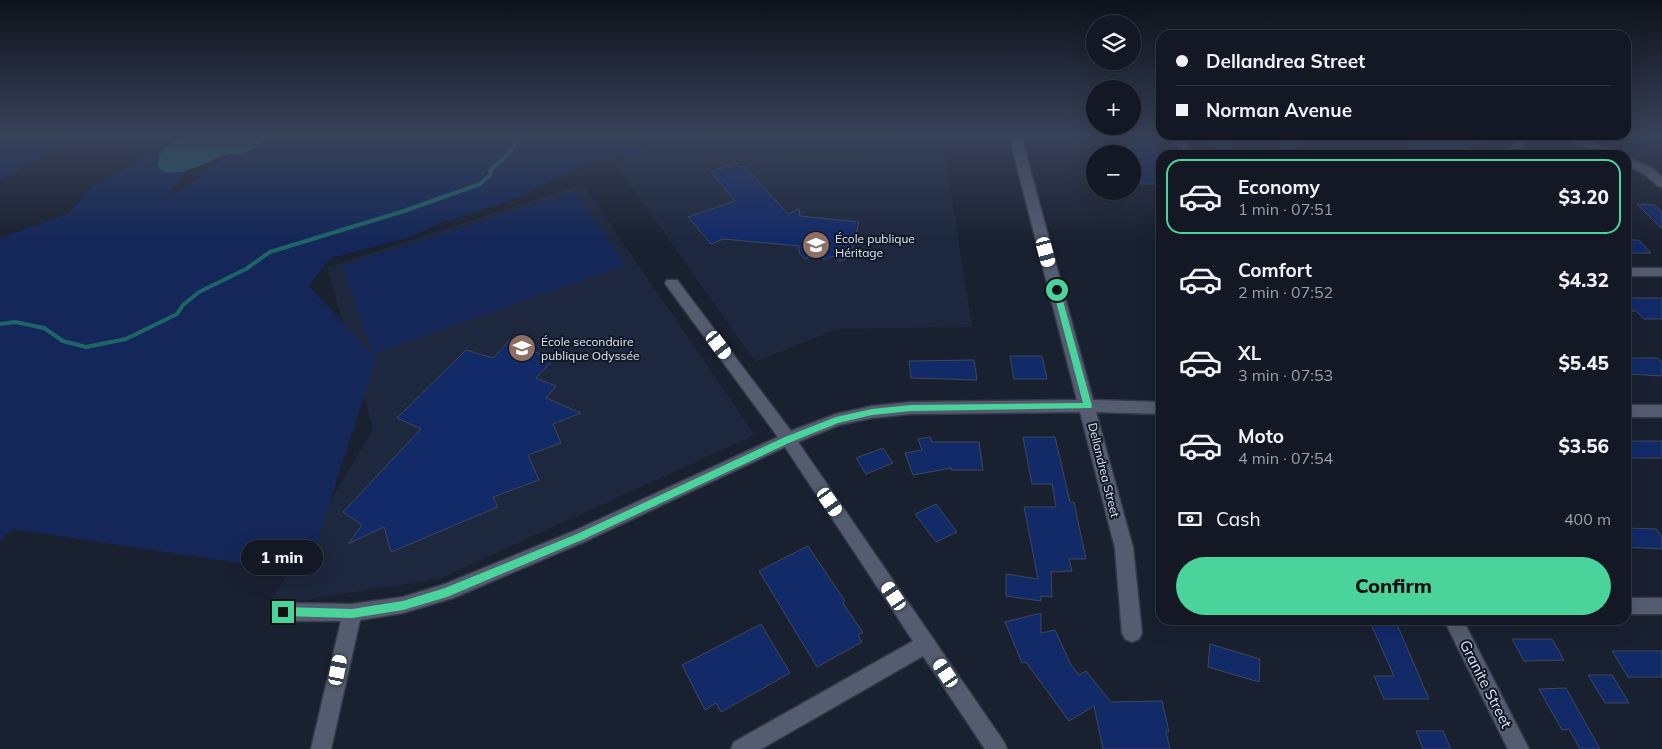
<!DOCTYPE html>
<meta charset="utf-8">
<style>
:root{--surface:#131824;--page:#1c212c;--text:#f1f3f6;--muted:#9da0a6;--line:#323741;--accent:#4ad49c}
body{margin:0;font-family:Mulish,sans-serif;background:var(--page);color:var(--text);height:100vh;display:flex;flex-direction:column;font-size:19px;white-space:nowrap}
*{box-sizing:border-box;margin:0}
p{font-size:16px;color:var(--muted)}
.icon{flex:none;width:28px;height:28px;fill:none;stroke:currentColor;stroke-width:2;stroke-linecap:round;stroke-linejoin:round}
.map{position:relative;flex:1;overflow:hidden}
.sheet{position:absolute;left:1156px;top:150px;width:475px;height:475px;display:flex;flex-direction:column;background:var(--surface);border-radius:15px;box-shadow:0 5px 20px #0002,0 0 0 1px var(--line)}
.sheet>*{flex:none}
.hud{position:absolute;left:1156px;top:30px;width:475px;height:110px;border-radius:15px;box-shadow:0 5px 20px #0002,0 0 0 1px var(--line);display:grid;align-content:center;height:110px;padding:0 20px;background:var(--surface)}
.buttons{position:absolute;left:1086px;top:15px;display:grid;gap:10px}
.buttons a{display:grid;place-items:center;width:55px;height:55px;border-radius:50%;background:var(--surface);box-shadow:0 5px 20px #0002,0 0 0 1px var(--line);font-size:25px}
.end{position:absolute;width:22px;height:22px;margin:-11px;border:6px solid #4ad49c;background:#111;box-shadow:0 0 0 2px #111}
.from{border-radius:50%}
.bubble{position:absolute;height:35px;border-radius:18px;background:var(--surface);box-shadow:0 5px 20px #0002,0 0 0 1px var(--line);font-size:16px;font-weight:800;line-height:35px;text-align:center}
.car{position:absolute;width:15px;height:30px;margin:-15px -8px;border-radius:6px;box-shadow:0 0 4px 1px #0007;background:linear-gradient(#fff 24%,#345 0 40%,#fff 0 76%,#345 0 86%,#fff 0)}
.hud b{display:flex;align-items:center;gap:18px;height:48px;font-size:19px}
.hud b+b{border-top:1px solid var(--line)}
.hud i{width:12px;height:12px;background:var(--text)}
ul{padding:9px 0 0;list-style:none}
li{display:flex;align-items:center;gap:15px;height:75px;margin:0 10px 8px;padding:0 10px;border:2px solid transparent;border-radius:15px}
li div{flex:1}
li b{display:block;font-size:19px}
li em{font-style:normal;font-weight:800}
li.on{border-color:var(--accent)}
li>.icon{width:45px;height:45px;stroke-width:1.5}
.pay{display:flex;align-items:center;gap:12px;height:55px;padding:0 20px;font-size:19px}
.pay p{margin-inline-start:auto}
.primary-button{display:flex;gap:10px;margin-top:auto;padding:10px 20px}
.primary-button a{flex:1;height:58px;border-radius:30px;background:var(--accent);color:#111;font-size:20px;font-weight:800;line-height:58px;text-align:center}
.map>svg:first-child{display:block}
</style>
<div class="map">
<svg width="1662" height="749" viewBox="0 0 1662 749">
<rect width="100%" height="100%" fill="#192030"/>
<!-- built -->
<g fill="#1d273d">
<path d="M646,152h299l27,175 -135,2 -82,33 -141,-200z"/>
<path d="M583,184l172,251 -316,144 -170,26 104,-176 -46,-162z"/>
</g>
<!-- green -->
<g fill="#142758">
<path d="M0,136h77l-77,45z"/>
<path d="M163,136h78l-45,25 -29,34 12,-3 75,-56h397l-11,19 -43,6 -91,41 -65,21 -34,15 -77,20 -21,28 67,73 -69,214 -295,-44 -12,13v-304l68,-24 28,-31 42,-21z"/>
<path d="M704,136h203l5,10 -211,5z"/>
<path d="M575,192l50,73 -252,89 -31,-88z"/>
</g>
<!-- water -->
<path fill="#1e6568" d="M257,136l7,3c-5,4 -12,12 -19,14 -6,2 -13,0 -19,2 -15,5 -61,31 -69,9 2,-5 2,-10 6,-14 16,-21 70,-14 94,-14z"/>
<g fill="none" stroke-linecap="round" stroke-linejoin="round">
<!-- stream -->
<path stroke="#1e6568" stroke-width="4" d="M0,324l15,-2 29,6 19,13 23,6 40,-8 51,-25 6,-9 16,-13 47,-23 24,-17 134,-41 76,-27 10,-9 1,-6 18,-15 11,-18"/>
</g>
<!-- building -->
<g fill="#132a69" stroke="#3f485a">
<path d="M1133,136h15l2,4 11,27v17h-20l-9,-23v-7h-2l-3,-8h10z"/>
<path d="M1429,136h61l1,4 -39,11h-37l-9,-12h23z"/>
<path d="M1211,137l15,1 8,15h-16z"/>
<path d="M1287,137l13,4 -8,13 -13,-4z"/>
<path d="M735,163l4,4 5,-1 44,48 11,-5 1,7 59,6 -9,35 -10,4 -7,-5 -8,4 -7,-6 -13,5 -6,-6v-7l-76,-7 -12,5 -23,-27 47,-16 -24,-29z"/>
<path d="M1637,204l17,1 8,7v17z"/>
<path d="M1626,240h13l12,13h-25z"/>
<path d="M1626,298h36v21h-18l-8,-8h-10z"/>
<path d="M514,336l18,7 -5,6 27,10 -18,19 20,8 -10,12 35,15 -28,11 8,19 -33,12 11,25 -46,17 5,10 -107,45 -7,-25 -36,17 14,-19 -19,-13 78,-83 -24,-11 69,-68 27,8z"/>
<path d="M1010,356h32l5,23h-33z"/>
<path d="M1626,358h32l4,5v13l-36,-2z"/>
<path d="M974,360l3,20 -66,-2 -2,-17z"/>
<path d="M930,437l2,5h47l4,28h-32v-2l-38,7 -8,-22 17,-3 -4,-11z"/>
<path d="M1023,437h32l15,65h4l12,57h-17l3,12 -21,1 1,25 -11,-1v5l-35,-5v-22l32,5 -14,-72h32l-4,-23h-20z"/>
<path d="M1626,441h36v17h-30l-6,-8z"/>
<path d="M883,448l10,15 -27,11 -10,-16z"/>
<path d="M936,504l21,28 -21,10 -21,-28z"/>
<path d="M1626,528l30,1 6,8v12l-36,-2z"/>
<path d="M808,546l37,55 -2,2 20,30 -5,2 4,7 -45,25 -58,-96z"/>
<path d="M1041,613v20l14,-3 16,35 8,10 7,-4 25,31 51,-1 7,31h-3l4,17h-67l-9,-43 -25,15 -43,-59 -4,1 -17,-41z"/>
<path d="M1370,622h26l33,77h-45l-10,-23h20z"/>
<path d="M761,624l29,49 -69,39 -5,-9 -11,7 -23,-45z"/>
<path d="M1512,639h40l12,21 -40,1z"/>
<path d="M1210,644l50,15 -1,23 -51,-15z"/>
<path d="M1612,651h50v26h-34z"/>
<path d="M1588,675h24l17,28h-24z"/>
<path d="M1566,688l34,61h-20l-11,-20 -7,1 -23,-41z"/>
<path d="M1416,731h27l8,18h-28z"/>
</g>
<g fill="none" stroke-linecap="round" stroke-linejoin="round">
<!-- minor casing -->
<g stroke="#353a48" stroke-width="3">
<g id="minor">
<path d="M1009,136h12l72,264 68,2v12l-65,-2 37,136 9,85 -3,6 -7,3 -7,-3 -3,-6 -7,-85 -35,-136 -169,2 -39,4 -33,7 -41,17 206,300 3,7h-22l-62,-93 -162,93h-30l3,-7 179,-101 -128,-194 -199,94 -133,57 -50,15 -43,7 -29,129h-20l30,-128h-58l-7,-3 -2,-6 2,-6 7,-3 69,1 51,-7 42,-13 129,-53 204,-94 -111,-151 -2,-3 2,-3h10l114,151 45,-17 36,-8 39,-4 166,-2z"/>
<path d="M1173,136h12l8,19h-12z"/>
<path d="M1518,136h11l-10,19h-12z"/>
<path d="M1558,136h17l45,17 2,2h-17z"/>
<path d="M1626,157l26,11 10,9v10l-4,-1 -14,-12 -18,-9z"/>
<rect x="1626" y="268" width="36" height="8"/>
<rect x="1626" y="405" width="36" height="12"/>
<rect x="1626" y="598" width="36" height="16"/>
<path d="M1444,620h19l66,129h-21z"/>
</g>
</g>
<!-- minor -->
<use href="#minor" fill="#545d70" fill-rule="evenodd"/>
</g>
<!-- sky -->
<linearGradient id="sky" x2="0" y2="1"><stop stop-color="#0e121a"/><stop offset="0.56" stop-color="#384259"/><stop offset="1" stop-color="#384259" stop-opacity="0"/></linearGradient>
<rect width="1662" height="241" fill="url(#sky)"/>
<!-- route -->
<path fill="#4ad49c" d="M1057,288l3,2 32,116 -1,2 -180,3 -39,4 -34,8 -47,19 -207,97 -137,58 -44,13 -51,8 -69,-2 -5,-4 5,-5 69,2 51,-8 42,-13 132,-54 208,-97 51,-20 36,-8 39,-4 172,-2 -30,-113z"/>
<!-- icons -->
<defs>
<g id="school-disc" transform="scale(1.4375)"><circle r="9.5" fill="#8d6e63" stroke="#101726"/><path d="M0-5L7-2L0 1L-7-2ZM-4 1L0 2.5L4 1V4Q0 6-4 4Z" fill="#fff"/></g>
</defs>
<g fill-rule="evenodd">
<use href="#school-disc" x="816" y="245"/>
<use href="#school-disc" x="522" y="348"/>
</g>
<g text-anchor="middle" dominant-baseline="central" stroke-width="4" stroke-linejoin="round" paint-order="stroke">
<!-- poi labels -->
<g font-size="12" fill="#e1e6f2" stroke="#101726" text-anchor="start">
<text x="835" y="238">École publique<tspan x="835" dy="14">Héritage</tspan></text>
<text x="541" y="341">École secondaire<tspan x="541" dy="14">publique Odyssée</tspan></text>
</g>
<!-- street labels -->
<g font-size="12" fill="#e1e6f2" stroke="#101726">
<text transform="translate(1104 470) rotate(76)">Dellandrea Street</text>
</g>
<!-- near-street labels -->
<g font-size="15" fill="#e1e6f2" stroke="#101726">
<text transform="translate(1486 684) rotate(63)">Granite Street</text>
</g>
</g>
</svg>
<div class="buttons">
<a><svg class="icon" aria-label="layers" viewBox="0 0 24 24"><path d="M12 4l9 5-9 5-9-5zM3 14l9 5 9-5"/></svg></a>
<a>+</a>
<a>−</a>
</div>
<i class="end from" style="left:1057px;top:290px"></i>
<i class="end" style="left:283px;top:612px"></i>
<div class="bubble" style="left:241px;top:540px;width:82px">1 min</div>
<i class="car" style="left:1046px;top:252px;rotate:165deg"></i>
<i class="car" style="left:719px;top:345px;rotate:143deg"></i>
<i class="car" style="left:830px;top:502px;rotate:145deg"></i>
<i class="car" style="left:894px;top:596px;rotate:326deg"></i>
<i class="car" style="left:338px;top:670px;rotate:11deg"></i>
<i class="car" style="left:946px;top:673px;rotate:326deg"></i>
<div class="hud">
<b><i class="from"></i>Dellandrea Street</b>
<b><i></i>Norman Avenue</b>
</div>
<section class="sheet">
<ul>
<li class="on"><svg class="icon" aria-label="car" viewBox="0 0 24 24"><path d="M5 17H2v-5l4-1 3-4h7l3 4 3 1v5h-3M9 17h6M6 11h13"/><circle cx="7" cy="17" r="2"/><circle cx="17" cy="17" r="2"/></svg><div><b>Economy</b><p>1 min · 07:51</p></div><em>$3.20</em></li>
<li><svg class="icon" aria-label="car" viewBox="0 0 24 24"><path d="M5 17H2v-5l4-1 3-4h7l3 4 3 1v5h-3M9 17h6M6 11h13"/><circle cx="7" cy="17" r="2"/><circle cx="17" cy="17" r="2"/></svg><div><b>Comfort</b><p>2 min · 07:52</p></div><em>$4.32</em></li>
<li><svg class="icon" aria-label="car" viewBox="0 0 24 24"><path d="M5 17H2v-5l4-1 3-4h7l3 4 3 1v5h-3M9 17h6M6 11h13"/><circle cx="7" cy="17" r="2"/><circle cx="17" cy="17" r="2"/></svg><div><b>XL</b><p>3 min · 07:53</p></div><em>$5.45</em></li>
<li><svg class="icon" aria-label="car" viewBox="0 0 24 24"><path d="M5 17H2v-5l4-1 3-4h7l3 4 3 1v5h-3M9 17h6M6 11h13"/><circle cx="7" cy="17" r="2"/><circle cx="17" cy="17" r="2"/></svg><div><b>Moto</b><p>4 min · 07:54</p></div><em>$3.56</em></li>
</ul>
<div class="pay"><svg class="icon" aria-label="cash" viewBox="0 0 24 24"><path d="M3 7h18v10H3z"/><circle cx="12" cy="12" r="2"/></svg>Cash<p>400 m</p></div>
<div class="primary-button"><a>Confirm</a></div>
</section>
</div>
